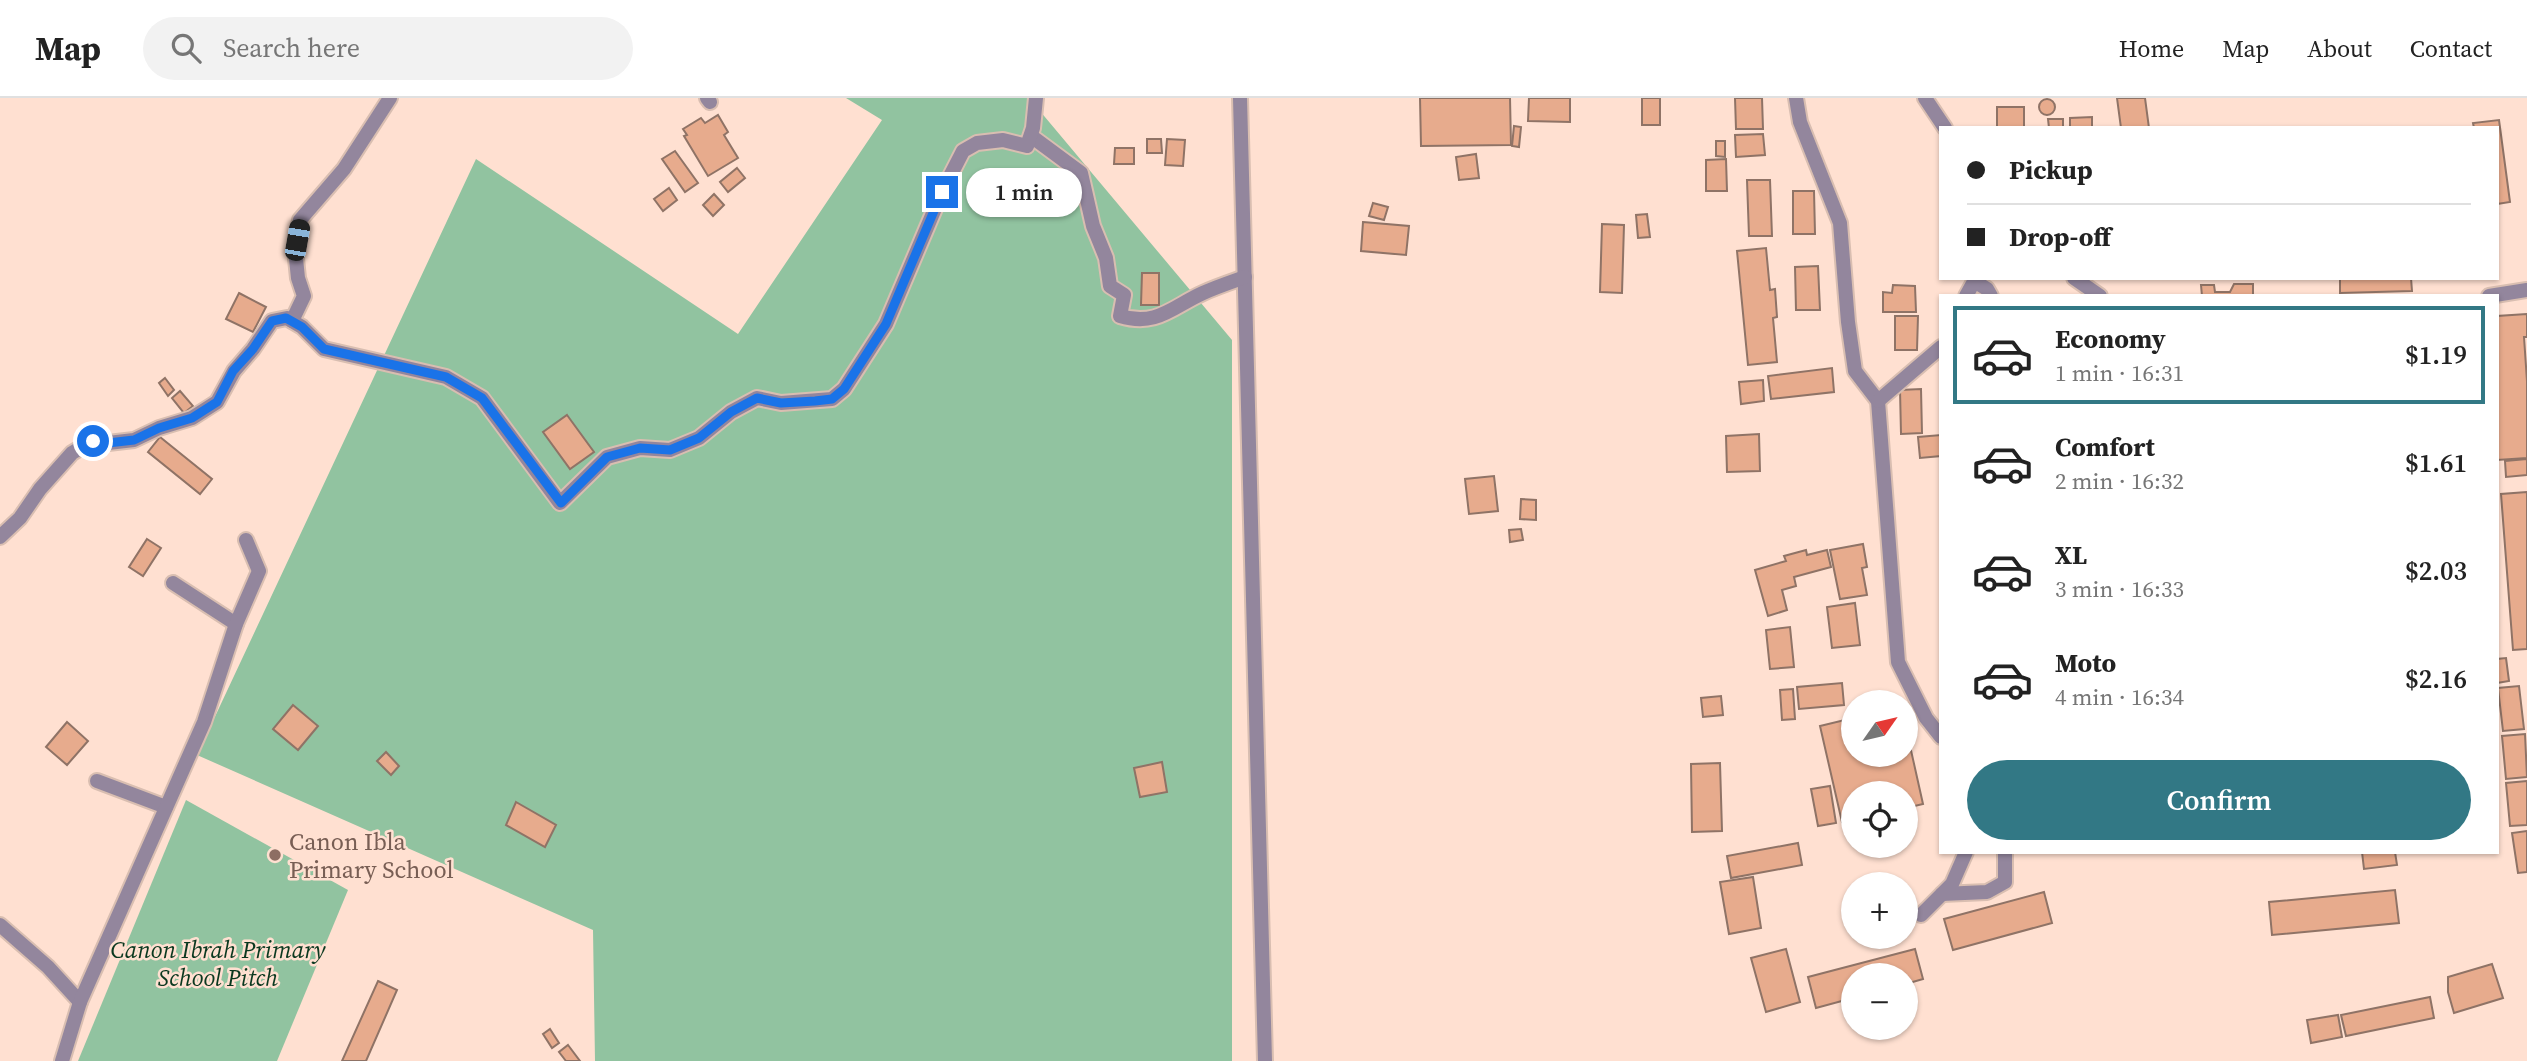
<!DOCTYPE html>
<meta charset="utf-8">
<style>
:root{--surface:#fff;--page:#f2f2f2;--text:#222;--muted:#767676;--line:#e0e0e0;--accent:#327885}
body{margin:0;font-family:"Source Serif 4",serif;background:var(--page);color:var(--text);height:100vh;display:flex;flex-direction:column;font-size:26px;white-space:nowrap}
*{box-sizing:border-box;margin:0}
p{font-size:23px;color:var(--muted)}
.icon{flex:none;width:38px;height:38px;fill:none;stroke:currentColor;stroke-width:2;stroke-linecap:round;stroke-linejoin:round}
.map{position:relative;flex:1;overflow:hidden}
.panel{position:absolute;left:1939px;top:196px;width:560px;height:560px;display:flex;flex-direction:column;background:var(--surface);border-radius:0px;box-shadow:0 2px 5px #0004}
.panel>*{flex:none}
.guide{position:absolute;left:1939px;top:28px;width:560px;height:154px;border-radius:0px;box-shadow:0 2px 5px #0004;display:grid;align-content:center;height:154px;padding:0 28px;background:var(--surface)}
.needle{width:46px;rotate:56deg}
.buttons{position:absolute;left:1841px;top:592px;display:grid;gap:14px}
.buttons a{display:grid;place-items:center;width:77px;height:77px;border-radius:50%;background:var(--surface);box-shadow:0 2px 5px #0004;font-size:35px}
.end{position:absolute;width:32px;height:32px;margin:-16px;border:9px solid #1a73e8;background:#fff;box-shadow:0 0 0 4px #fff}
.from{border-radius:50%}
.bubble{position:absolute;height:49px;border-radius:24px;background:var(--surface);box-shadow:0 2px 5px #0004;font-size:23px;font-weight:600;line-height:49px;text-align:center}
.car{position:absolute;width:21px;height:42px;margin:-21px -10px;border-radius:9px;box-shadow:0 0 5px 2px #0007;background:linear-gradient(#222 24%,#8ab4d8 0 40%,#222 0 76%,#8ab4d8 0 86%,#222 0)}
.guide b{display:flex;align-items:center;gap:24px;height:66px;font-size:26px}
.guide b+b{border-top:2px solid var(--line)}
.guide i{width:18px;height:18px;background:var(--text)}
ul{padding:12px 0 0;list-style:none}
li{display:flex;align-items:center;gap:21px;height:98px;margin:0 14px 10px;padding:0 14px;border:4px solid transparent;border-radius:0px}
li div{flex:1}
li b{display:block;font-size:26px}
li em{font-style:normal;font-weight:600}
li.selected{border-color:var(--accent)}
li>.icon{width:63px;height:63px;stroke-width:1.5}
.primary-button{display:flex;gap:14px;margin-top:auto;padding:14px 28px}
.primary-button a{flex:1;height:80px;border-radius:42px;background:var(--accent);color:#fff;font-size:28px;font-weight:600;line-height:80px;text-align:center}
header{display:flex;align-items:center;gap:42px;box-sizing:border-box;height:98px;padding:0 35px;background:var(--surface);border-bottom:2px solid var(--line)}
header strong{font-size:33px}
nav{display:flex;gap:38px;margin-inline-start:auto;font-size:24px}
.search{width:490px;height:63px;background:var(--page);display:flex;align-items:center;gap:18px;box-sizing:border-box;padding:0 24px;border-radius:38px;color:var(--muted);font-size:26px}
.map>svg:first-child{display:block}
</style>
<header>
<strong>Map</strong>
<div class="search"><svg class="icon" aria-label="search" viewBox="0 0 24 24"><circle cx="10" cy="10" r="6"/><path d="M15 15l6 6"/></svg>Search here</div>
<nav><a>Home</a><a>Map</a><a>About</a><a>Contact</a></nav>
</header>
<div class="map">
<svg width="2527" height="963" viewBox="0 0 2527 963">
<rect width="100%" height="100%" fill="#ffe0d1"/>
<!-- green -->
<g fill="#91c3a0">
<path d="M846,0h183l203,242v721h-637l-2,-131 -396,-175 279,-596 262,175 144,-214z"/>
<path d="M186,702l162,90 -71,171h-199z"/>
</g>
<!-- building -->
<g fill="#e7ab8d" stroke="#8f7366" stroke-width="2">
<path d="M1420,0h90l1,47 -90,1z"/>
<path d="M1529,0h41v24l-42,-1z"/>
<rect x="1642" y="0" width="18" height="27"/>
<path d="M1735,0h27l1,31h-27z"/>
<path d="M2117,0h28l4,30h-28z"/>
<circle cx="2047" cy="9" r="8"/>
<rect x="1997" y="9" width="27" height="21"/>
<path d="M718,17l10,17 -4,3 14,23 -30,18 -24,-40 3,-1 -4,-6 18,-11 4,5z"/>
<path d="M2092,19v11h-22v-10z"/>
<path d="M2048,21h15v9h-14z"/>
<path d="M2499,22l11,82 -13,2v-76h-23l-1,-5z"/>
<path d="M1514,28l7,1 -2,20 -7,-1z"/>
<path d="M1763,36l2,21 -29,2 -1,-22z"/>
<path d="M1147,41h14l1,14h-15z"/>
<path d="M1167,41l18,1 -2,26 -18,-1z"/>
<path d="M1716,43h9v16l-9,-1z"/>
<path d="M1115,50h19v16h-20z"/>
<path d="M675,53l23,32 -13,9 -23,-33z"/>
<path d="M1476,56l3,24 -20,2 -3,-23z"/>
<path d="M1726,61l1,32h-21v-31z"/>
<path d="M737,70l8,10 -17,14 -8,-10z"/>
<path d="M1747,82h23l2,56h-23z"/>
<path d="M669,90l8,12 -14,11 -9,-12z"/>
<path d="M1793,93h21l1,43h-22z"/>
<path d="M714,96l10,11 -11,11 -10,-11z"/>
<path d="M1373,105l15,4 -4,13 -15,-4z"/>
<path d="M1647,116l3,23 -12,1 -2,-23z"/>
<path d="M1363,124l46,4 -3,29 -45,-4z"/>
<path d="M1602,126l22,1 -2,68 -22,-1z"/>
<path d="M1766,150l4,42 5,-1 2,28 -4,1 4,44 -29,3 -11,-114z"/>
<path d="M1818,168l2,44h-24l-1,-43z"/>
<path d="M1142,175h17v32h-18z"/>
<path d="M2340,180h71l1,13 -72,2z"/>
<path d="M2234,186h19v12h-51l-1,-11h13l1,7h15z"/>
<path d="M1893,187l22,1 1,26h-33v-20l9,1z"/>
<path d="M239,195l27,14 -13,25 -27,-13z"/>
<path d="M2527,216v23h-3l3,44v77l-30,2v-144z"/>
<path d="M1895,218h23l-1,34h-22z"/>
<path d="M1832,270l2,24 -63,7 -3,-23z"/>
<path d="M165,280l9,12 -6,6 -9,-13z"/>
<path d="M1763,282l1,21 -23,3 -2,-22z"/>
<path d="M1921,291l1,44 -21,1 -1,-44z"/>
<path d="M180,293l13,15 -9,7 -12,-15z"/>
<path d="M567,317l27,37 -24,17 -27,-37z"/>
<path d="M1759,336l1,37 -33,1 -1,-36z"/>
<path d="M1941,337v21l-21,2 -2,-21z"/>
<path d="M160,339l52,42 -12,15 -52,-42z"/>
<path d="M2527,361v16l-21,2 -1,-16z"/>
<path d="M1494,378l4,35 -29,3 -4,-35z"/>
<path d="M2527,394v157l-14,1 -12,-156z"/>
<path d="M1521,401l15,1v20l-16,-1z"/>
<path d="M1521,431l2,11 -13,2 -1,-12z"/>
<path d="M147,441l14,9 -18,28 -14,-9z"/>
<path d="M1863,446l4,23 -5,1 5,27 -27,4 -10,-49z"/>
<path d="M1806,452l1,5 20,-5 4,17 -37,10 2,9 -14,4 5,20 -19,6 -13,-46 31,-9 -2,-5z"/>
<path d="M1855,505l5,42 -28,3 -5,-41z"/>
<path d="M1790,529l4,40 -24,2 -4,-39z"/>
<path d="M2506,560l3,23 -12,2v-24z"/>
<path d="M1842,585l2,22 -45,4 -2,-22z"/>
<path d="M2519,588l5,43 -21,2 -5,-43z"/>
<path d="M1793,591l2,30 -13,1 -2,-30z"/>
<path d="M1721,598l2,19 -20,2 -2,-19z"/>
<path d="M293,607l25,21 -20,24 -25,-21z"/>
<path d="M1853,620v36h53v-26l17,76 -17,4v-15h-53v27l-11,2 -22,-96z"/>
<path d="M67,624l21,19 -21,24 -21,-18z"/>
<path d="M2525,636l2,43 -21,2 -4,-43z"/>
<path d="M386,654l13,14 -8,9 -14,-14z"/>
<path d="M1162,664l5,30 -27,5 -6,-29z"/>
<path d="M1720,665l2,68 -30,1 -1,-68z"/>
<path d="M2527,683v44l-17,1 -4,-43z"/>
<path d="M1830,688l6,37 -18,3 -7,-37z"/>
<path d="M516,704l40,23 -11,22 -39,-22z"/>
<path d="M2527,733v41l-9,1 -6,-40z"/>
<path d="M1798,745l4,22 -71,13 -4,-22z"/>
<path d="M2362,754h33l2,13 -33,4z"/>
<path d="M1753,779l8,51 -32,6 -9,-52z"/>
<path d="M2395,792l4,33 -127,12 -3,-33z"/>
<path d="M2044,794l8,31 -99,27 -9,-31z"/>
<path d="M1786,851l14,53 -34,10 -15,-54z"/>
<path d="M1915,851l8,30 -17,5v-9h-53v23l-37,10 -8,-31z"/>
<path d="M2492,866l11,34 -49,15 -6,-21v-15z"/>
<path d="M378,883l19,9 -31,71h-24z"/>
<path d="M2430,899l4,21 -88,18 -5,-21z"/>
<path d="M2338,917l4,22 -31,6 -4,-23z"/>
<path d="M550,931l9,14 -7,5 -9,-14z"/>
<path d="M568,947l12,16h-14l-7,-9z"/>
</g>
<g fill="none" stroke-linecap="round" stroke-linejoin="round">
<!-- street casing -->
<g stroke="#d9beb1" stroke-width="18">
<g id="street">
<path d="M707,0l3,4"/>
<path d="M1240,0l25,963"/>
<path d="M1796,0l4,24 40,101 8,99 7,49 23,30 20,261 28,56 15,19"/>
<path d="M1925,0l20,30"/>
<path d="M1031,38l50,37 12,53 13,32 4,28 14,9 -4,21c37,11 52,-9 83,-23 13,-6 28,-11 42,-16"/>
<path d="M2074,180l26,18"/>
<path d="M1974,183l13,8 4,7"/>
<path d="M1966,198l10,-18"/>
<path d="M2489,198l38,-6"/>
<path d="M292,223l12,-25 -6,-18 -3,-29 5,-29 44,-51 46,-71"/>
<path d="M1878,303l63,-54"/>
<path d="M0,439l20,-19 20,-29 32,-36 20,-12 16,2 26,-3 25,-12 33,-10 25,-16 17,-31 19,-22 19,-28 15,-3 15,9 22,22 122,28 36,21 78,105 47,-46 33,-9 30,2 29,-12 32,-26 26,-14 24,5 51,-4 12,-10 42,-65 56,-132 21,-41 14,-8 26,-3 24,6 6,-18 3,-30"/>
<path d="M173,485l63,41"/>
<path d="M97,683l69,26"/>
<path d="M1942,796l45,-2 18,-10v-30"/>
<path d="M1921,817l31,-31 14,-32"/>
<path d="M0,827l48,42 32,35"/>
<path d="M62,963l18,-59 124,-280 32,-98 23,-53 -13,-31"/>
</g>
</g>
<!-- street -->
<use href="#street" stroke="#93869d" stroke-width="14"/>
</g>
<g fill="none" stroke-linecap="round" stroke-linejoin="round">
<!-- route -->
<path stroke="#1a73e8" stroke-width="9" d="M93,343l15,2 26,-3 25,-12 33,-10 25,-16 16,-31 20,-22 19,-28 14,-3 16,9 22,22 122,28 36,21 79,105 46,-46 33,-9 30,2 29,-12 32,-26 26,-14 24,5 34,-2 17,-2 12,-10 42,-65 56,-132"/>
</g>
<!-- markers -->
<circle fill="#8d6e63" stroke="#ffe0d1" stroke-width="2.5" cx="275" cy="757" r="7"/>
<g text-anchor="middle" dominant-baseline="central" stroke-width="5" stroke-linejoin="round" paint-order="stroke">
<!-- education labels -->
<g font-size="24" fill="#785e54" stroke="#ffe0d1" text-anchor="start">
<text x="289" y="743">Canon Ibla<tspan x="289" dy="28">Primary School</tspan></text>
</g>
<!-- park labels -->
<g font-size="24" font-style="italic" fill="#0a381f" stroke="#ffe0d1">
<text x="218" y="851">Canon Ibrah Primary<tspan x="218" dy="28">School Pitch</tspan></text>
</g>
</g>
</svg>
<div class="buttons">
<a><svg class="needle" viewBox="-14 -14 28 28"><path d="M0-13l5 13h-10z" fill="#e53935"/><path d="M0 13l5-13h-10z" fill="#767676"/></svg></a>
<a><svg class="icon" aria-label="locate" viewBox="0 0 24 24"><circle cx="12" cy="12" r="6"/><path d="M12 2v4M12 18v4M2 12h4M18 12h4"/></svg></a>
<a>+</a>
<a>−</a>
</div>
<i class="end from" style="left:93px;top:343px"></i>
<i class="end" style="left:942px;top:94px"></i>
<div class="bubble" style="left:966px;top:70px;width:116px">1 min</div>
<i class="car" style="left:297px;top:142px;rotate:10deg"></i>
<div class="guide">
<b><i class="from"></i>Pickup</b>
<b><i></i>Drop-off</b>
</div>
<section class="panel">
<ul>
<li class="selected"><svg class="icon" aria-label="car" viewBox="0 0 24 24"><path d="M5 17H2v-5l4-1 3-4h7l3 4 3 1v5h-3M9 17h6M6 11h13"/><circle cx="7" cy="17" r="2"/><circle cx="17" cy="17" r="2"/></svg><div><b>Economy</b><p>1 min · 16:31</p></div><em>$1.19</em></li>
<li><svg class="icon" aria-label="car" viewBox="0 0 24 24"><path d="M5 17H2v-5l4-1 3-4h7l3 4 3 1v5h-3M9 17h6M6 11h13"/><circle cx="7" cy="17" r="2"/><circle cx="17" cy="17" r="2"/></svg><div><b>Comfort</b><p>2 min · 16:32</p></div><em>$1.61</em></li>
<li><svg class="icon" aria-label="car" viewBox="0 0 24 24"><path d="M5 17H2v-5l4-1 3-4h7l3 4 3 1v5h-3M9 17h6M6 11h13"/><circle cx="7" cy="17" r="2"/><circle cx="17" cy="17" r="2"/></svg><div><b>XL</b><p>3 min · 16:33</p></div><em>$2.03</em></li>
<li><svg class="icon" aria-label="car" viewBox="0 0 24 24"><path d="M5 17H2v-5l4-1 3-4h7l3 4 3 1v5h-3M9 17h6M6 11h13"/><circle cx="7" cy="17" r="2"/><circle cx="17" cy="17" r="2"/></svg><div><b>Moto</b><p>4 min · 16:34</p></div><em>$2.16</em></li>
</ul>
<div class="primary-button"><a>Confirm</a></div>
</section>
</div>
